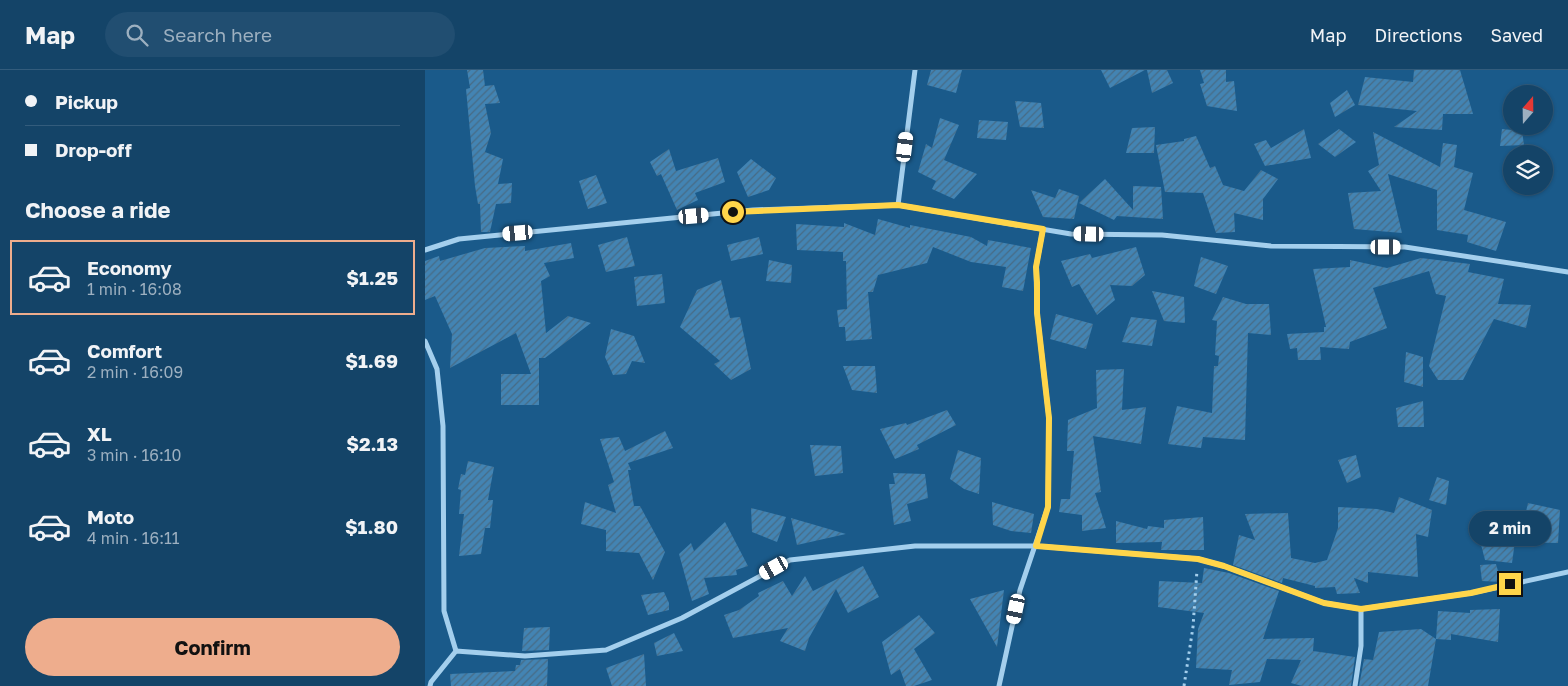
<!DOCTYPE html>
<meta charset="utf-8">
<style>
:root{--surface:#144468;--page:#214e71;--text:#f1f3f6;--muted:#9db0c0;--line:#335c7c;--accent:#eead8d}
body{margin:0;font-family:"Golos Text",sans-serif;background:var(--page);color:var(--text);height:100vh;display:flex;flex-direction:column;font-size:19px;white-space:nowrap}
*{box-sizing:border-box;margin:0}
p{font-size:16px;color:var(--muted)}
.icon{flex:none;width:28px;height:28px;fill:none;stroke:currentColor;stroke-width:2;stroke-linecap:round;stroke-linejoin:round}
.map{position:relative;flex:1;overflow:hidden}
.drawer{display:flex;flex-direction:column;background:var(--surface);width:425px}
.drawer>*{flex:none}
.top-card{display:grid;align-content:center;height:110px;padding:0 25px;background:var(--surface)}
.needle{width:32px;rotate:20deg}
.tools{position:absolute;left:1078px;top:15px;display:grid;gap:10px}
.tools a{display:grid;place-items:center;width:50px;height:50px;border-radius:50%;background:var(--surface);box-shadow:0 1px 4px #0004,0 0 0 1px var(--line);font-size:25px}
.end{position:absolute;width:22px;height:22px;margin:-11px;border:6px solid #ffd54a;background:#111;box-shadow:0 0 0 2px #111}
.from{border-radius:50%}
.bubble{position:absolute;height:35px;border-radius:18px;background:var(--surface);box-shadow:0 1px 4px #0004,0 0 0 1px var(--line);font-size:16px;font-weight:700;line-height:35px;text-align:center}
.car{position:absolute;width:15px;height:30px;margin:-15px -8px;border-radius:6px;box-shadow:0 0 4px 1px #0007;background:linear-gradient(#fff 24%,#345 0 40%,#fff 0 76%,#345 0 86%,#fff 0)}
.top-card b{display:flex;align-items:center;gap:18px;height:48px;font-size:19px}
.top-card b+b{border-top:1px solid var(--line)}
.top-card i{width:12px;height:12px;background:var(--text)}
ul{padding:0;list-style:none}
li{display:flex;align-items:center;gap:15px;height:75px;margin:0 10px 8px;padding:0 15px;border:2px solid transparent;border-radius:0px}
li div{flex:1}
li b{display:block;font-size:19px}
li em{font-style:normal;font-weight:700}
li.selected{border-color:var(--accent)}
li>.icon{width:45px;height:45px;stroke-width:1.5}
h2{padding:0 25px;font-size:22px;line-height:60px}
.button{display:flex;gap:10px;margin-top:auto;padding:10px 25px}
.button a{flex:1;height:58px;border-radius:30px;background:var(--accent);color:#111;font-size:20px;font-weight:700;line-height:58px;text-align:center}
header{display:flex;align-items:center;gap:30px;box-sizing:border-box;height:70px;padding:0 25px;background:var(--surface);border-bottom:1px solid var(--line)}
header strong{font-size:24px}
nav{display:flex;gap:28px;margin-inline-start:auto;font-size:18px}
.search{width:350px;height:45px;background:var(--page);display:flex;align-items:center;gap:12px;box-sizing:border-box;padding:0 18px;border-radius:28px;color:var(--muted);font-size:19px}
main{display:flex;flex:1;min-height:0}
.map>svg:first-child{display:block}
</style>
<header>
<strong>Map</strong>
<div class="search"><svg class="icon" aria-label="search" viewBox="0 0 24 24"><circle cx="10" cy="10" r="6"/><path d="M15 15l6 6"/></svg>Search here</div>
<nav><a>Map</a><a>Directions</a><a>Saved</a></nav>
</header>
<main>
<section class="drawer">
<div class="top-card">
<b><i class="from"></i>Pickup</b>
<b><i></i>Drop-off</b>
</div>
<h2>Choose a ride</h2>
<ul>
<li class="selected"><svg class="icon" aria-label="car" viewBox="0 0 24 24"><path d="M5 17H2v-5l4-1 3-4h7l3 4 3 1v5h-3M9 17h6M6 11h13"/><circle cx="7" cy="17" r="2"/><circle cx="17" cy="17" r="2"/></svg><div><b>Economy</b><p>1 min · 16:08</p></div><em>$1.25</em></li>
<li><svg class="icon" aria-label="car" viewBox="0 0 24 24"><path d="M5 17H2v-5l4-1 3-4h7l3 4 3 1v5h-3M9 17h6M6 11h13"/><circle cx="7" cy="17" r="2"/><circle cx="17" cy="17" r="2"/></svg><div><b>Comfort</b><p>2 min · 16:09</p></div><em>$1.69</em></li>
<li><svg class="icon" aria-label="car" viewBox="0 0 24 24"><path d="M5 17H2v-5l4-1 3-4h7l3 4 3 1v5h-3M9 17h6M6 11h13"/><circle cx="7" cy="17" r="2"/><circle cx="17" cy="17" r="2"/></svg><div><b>XL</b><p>3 min · 16:10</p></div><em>$2.13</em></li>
<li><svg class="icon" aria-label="car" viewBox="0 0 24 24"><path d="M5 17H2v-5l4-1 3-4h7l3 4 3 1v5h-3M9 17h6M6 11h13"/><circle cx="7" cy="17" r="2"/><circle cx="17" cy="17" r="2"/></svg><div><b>Moto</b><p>4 min · 16:11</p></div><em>$1.80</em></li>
</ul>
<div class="button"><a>Confirm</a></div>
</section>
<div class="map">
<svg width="1143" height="616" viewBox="0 0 1143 616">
<defs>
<pattern id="building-hatch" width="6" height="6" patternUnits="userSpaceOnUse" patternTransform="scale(1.25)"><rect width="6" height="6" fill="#4384b3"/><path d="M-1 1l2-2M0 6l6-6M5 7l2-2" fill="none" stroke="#476b85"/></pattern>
</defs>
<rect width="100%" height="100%" fill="#1a5a8a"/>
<!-- building -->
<g fill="url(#building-hatch)">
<path d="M42,0h16l2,16 9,-1 6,18 -15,1 6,29 -6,19 18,7 -5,25 14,-1 -1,20 -15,1 -6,28h-9l-1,-28h-2l-3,-18 -9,-97 4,-1z"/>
<path d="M506,0h31l-6,23 -29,-8z"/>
<path d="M676,0h44l-35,18z"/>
<path d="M722,0h20l6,13 -21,10z"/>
<path d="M775,0h26v12l8,-1 3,30 -30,-5 -7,-22 4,-1z"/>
<path d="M989,0h46l13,44h-30l-1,16 -48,-3 23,-16 -59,-6 7,-28 48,5z"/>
<path d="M922,20l8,15 -20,12 -5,-14z"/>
<path d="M590,31l26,2 3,25 -24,-1z"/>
<path d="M515,48l19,7 -15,35 33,14 -23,25 -22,-10 4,-8 -18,-9 8,-28 6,4z"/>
<path d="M554,50l29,2 -2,18 -29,-2z"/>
<path d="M730,57l-1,26h-28l6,-25z"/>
<path d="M879,59l7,29 -46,8 -11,-22 12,-4 5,8z"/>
<path d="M914,59l17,13 -21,15 -17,-13z"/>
<path d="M1077,59l20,2 2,14 -24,1z"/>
<path d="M948,62l67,35 3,-24 14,2 -3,22 19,6 -9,37 42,12 -10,29 -29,-9 1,-7 -31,-5v-40l-49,-16 14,59 -48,-4 -6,-36 33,-2 -13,-20 11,-6z"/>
<path d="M771,66l14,32 5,-2 8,19 21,6 17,-21 17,9 -15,20v21l-29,-7 1,19 -19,1 -13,-40 -38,-1 -9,-47 28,-4v-2z"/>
<path d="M244,79l7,22 42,-13 7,24 -30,11 3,7 -21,10 -16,-36 -4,2 -7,-14z"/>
<path d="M326,89l25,19 -7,12 -21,7 -11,-25z"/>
<path d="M171,105l11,28 -19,6 -9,-28z"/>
<path d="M680,109l28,31v-24l28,1 2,32 -46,-3 -3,4 -35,-17z"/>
<path d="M634,119l20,7 -5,23 -31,-2 -12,-27 24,8z"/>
<path d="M453,149l32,9v-3l61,12 16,9 1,-6 43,8 -8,43 -21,-4 4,-20 -35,-5 -38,-15 -6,16 -49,12 -5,17h-5l4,47 -26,2 -1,-14h-6l-2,-17 10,-1 -1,-48h-3v-9l-46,-2 -1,-26 48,3v-4l31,12z"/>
<path d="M202,167l8,29 -29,6 -8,-27z"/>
<path d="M334,167l4,17 -32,7 -4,-16z"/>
<path d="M146,173l3,15 -30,5 6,13 -9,5 5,52 22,-17 23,7 -46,35h-6v47h-38v-31h30l-15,-41 -66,35 2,-34 -17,-38 -10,4v-39l14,-5 1,5 45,-13 40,-2v5z"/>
<path d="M711,177l9,28 -13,11 -22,-1 5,15 -18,15 -18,-31 -7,3 -11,-26 29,-7 2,4z"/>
<path d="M776,187l27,9 -12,28 -22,-8z"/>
<path d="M996,188l49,6 -2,8 36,7 -6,25 33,1 -5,23 -32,-9 -31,61h-25l-9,-14 17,-70 -10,-2 -7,-23 -56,17 14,40 -37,14 -1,7 -29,-2 1,13h-23l-1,-12 -7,1 -3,-15 37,-2v-5h2l-13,-58 37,-2v-7l37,8z"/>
<path d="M344,190l23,5 -1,18 -25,-2z"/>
<path d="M237,204l3,29 -28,3 -3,-29z"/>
<path d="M296,210l9,38 10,-1 11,52 -20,11 -17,-16 6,-3 -40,-34 17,-37z"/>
<path d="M727,221l32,6 1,26 -21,-2z"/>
<path d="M798,227l23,7h23l2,31 -23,-2 -3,107 -42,-3 -2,11 -33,-4 9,-38 35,7 2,-47h4l1,-10 -4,-1 2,-34 -5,-1z"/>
<path d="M631,244l37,10 -7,25 -36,-10z"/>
<path d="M706,247l26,3 -5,26 -30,-4z"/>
<path d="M186,259l23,7 11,27 -13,-2 -6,13 -13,1 -8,-18z"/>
<path d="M981,282l17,5v30l-19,-5z"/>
<path d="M418,296h32l2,27 -25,-3z"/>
<path d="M699,299l-2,41 24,-3 -5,37 -48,-8 8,56 -6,1 11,35 -24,3v-16l-23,-3 2,-13h9l4,-48h-7l1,-31 29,-12 -1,-38z"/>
<path d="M998,331l1,26h-26l-2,-19z"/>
<path d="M522,340l9,15 -39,20 2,4 -24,10 -15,-30 26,-6 1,2z"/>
<path d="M240,361l8,17 -45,15 3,7h-3l6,36h6l25,46 -12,28 -14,-27 -33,-2v-21l-25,-6 4,-22 31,11 -8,-28 6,-3 -14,-43 19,-2 6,14z"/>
<path d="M385,375l31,1 2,27 -28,3z"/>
<path d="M533,380l23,8 -2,36 -15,-5 -14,-10z"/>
<path d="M931,385l5,22 -14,6 -9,-23z"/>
<path d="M43,391l26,6 -6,33h5l-3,28h-5l-4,26 -22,2 5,-42h-5l2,-24 -3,-1 3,-15 4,1z"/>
<path d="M468,403l32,1 3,24 -21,6 4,17 -17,4 -5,-41h6z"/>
<path d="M1012,407l12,4 -3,24 -17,-5z"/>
<path d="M974,427l33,13 -4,27 -12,-3 2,43 -50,-5v11l-14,-5 6,15 -23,1 -2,-7 -20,1v-2l-32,-8 -1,5 -49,-18 6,-30 16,5 -10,-26 43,-1 3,45 24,5 12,-3 11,-32v-21l39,2 17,4z"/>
<path d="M567,432l42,12 -3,19 -20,-2 -18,-6z"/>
<path d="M1103,433l32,7 -2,33 -39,-1z"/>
<path d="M326,438l35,9 -9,25 -25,-10z"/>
<path d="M778,447l1,33h-43l1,-8 -46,1v-22l31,8 1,-3 16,2v-8z"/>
<path d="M366,448l55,16 -49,11z"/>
<path d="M300,452l23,44 -12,4 1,5 -33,3 5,16 -17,7 -13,-47 12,-11 3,8z"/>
<path d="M1053,463l38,1 -4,29 -27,-3z"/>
<path d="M1071,494l5,18 -19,-1 -2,-16z"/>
<path d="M438,496l16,31 -31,16 -12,-24 -27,49 -4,13 -25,-10 8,-13 -55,10 -9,-23 15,-5 20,-14 -1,-3 25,-12 9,15 13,-20 8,15z"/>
<path d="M779,498l25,5 50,18 -16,48 51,-1 -1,13 42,6 -4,29h-49l-11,-3 10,-23 -34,-1 -7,23 -31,3 3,-15 -36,-2 2,-39 6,-16 -46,-6 1,-26 43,2z"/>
<path d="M579,520l-7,57 -27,-48z"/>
<path d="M239,522l5,11v7l-21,5 -7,-20z"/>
<path d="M1075,539l-2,33 -47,-8v6l-15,-1 2,-28 32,2v-3z"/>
<path d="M494,545l16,18 -21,16 18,31 -18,6h-8l-6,-17 -9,6 -9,-33z"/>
<path d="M125,557l-1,23 -27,1 2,-23z"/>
<path d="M996,559l15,10 -8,47h-69l5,-27 9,1 6,-28z"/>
<path d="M249,563l9,18 -26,5 -3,-13z"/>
<path d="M219,584l2,32h-34l-6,-18z"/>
<path d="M123,589l-1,27h-96l-1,-12 65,-3 1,-6h4l1,-5z"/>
</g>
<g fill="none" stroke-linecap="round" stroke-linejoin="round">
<!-- path -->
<path stroke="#a4cfed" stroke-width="3" stroke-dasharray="2.5 4" stroke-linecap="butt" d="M759,616l9,-59 4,-57"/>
<!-- street -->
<g stroke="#a4cfed" stroke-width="5">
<path d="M473,135l17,-135"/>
<path d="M0,180l34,-11 294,-29 145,-5 173,29 91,1 109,11 134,1 163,25"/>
<path d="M0,271l12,28 6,57 1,185 12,40"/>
<path d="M5,616l1,-4 25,-31 69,5 81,-6 76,-32 108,-58 125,-14h121l162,13 26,7 100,37 37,6 110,-16 97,-21"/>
<path d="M574,616l21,-96 28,-83 1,-89 -12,-105 -1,-46 7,-38"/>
<path d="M930,616l6,-40v-37"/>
</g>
</g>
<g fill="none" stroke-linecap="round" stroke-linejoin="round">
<!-- route -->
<path stroke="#ffd54a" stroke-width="6" d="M308,142l165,-7 145,24 -7,38 1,15v31l12,105 -1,89 -12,39 162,13 26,7 100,37 37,6 110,-16 39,-9"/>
</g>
</svg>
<div class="tools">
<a><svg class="needle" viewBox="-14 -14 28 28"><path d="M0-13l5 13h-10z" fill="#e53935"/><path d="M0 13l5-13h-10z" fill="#9db0c0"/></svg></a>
<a><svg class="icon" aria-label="layers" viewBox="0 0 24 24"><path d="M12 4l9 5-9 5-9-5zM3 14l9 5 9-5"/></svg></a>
</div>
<i class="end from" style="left:308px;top:142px"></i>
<i class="end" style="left:1085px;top:514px"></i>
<div class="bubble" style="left:1044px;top:441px;width:82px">2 min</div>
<i class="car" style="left:480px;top:77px;rotate:7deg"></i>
<i class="car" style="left:269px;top:146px;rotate:85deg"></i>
<i class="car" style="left:93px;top:163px;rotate:265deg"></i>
<i class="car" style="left:664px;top:164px;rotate:271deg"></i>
<i class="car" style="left:961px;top:177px;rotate:90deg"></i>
<i class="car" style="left:349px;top:498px;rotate:241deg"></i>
<i class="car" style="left:591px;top:539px;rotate:192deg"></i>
</div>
</main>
